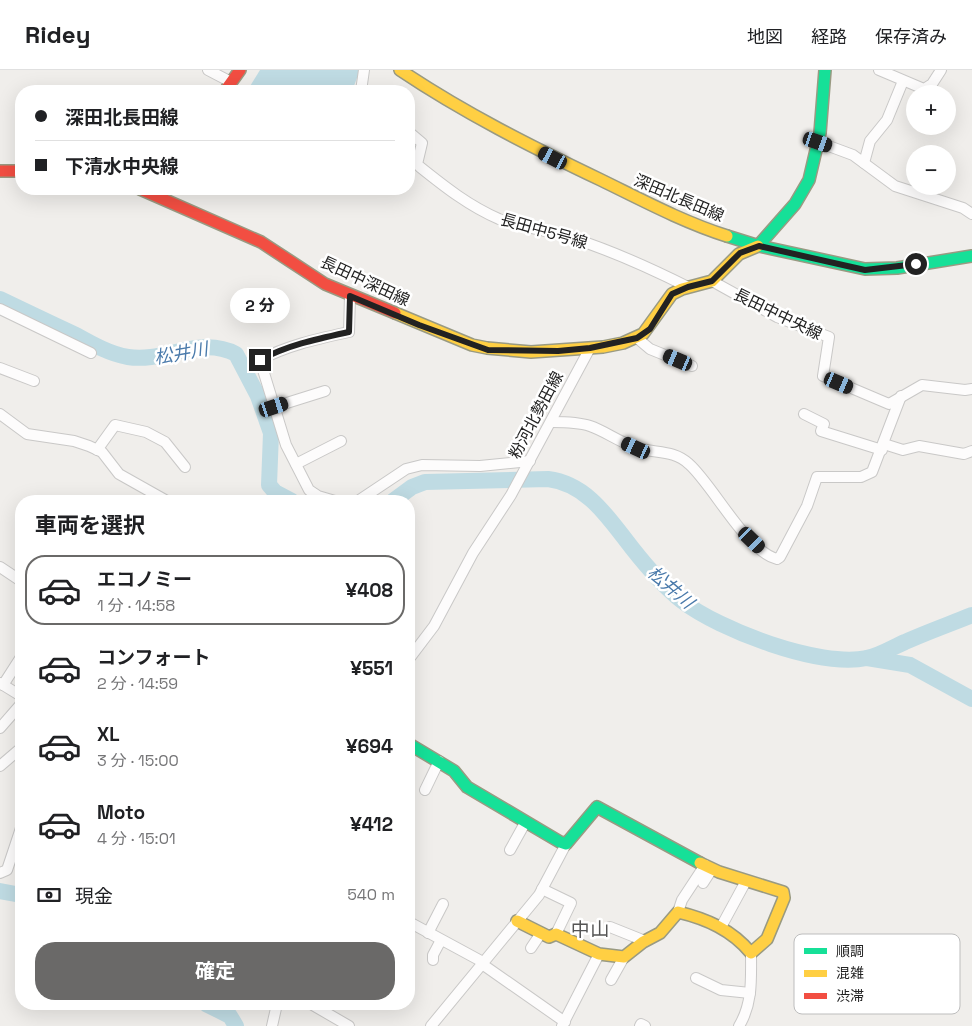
<!DOCTYPE html>
<html lang="ja">
<meta charset="utf-8">
<style>
:root{--surface:#fff;--page:#f6f6f6;--text:#202124;--muted:#757577;--line:#e0e0e0;--accent:#6a6968}
body{margin:0;font-family:"Space Grotesk","Noto Sans JP",sans-serif;background:var(--page);color:var(--text);height:100vh;display:flex;flex-direction:column;font-size:19px;white-space:nowrap}
*{box-sizing:border-box;margin:0}
p{font-size:16px;color:var(--muted)}
.icon{flex:none;width:28px;height:28px;fill:none;stroke:currentColor;stroke-width:2;stroke-linecap:round;stroke-linejoin:round}
.map{position:relative;flex:1;overflow:hidden}
.drawer{position:absolute;left:15px;top:425px;width:400px;height:515px;display:flex;flex-direction:column;background:var(--surface);border-radius:20px;box-shadow:0 5px 20px #0002}
.drawer>*{flex:none}
.banner{position:absolute;left:15px;top:15px;width:400px;height:110px;border-radius:20px;box-shadow:0 5px 20px #0002;display:grid;align-content:center;height:110px;padding:0 20px;background:var(--surface)}
.tools{position:absolute;left:906px;top:15px;display:grid;gap:10px}
.tools a{display:grid;place-items:center;width:50px;height:50px;border-radius:50%;background:var(--surface);box-shadow:0 5px 20px #0002;font-size:25px}
.end{position:absolute;width:22px;height:22px;margin:-11px;border:6px solid #222;background:#fff;box-shadow:0 0 0 2px #fff}
.from{border-radius:50%}
.bubble{position:absolute;height:35px;border-radius:18px;background:var(--surface);box-shadow:0 5px 20px #0002;font-size:16px;font-weight:700;line-height:35px;text-align:center}
.car{position:absolute;width:15px;height:30px;margin:-15px -8px;border-radius:6px;box-shadow:0 0 4px 1px #0007;background:linear-gradient(#222 24%,#8ab4d8 0 40%,#222 0 76%,#8ab4d8 0 86%,#222 0)}
.banner b{display:flex;align-items:center;gap:18px;height:48px;font-size:19px}
.banner b+b{border-top:1px solid var(--line)}
.banner i{width:12px;height:12px;background:var(--text)}
ul{padding:0;list-style:none}
li{display:flex;align-items:center;gap:15px;height:70px;margin:0 10px 8px;padding:0 10px;border:2px solid transparent;border-radius:20px}
li div{flex:1}
li b{display:block;font-size:19px}
li em{font-style:normal;font-weight:700}
li.current{border-color:var(--accent)}
li>.icon{width:45px;height:45px;stroke-width:1.5}
h2{padding:0 20px;font-size:22px;line-height:60px}
.pay{display:flex;align-items:center;gap:12px;height:55px;padding:0 20px;font-size:19px}
.pay p{margin-inline-start:auto}
.primary-button{display:flex;gap:10px;margin-top:auto;padding:10px 20px}
.primary-button a{flex:1;height:58px;border-radius:20px;background:var(--accent);color:#fff;font-size:20px;font-weight:700;line-height:58px;text-align:center}
header{display:flex;align-items:center;gap:30px;box-sizing:border-box;height:70px;padding:0 25px;background:var(--surface);border-bottom:1px solid var(--line)}
header strong{font-size:24px}
nav{display:flex;gap:28px;margin-inline-start:auto;font-size:18px}
.map>svg:first-child{display:block}
</style>
<header>
<strong>Ridey</strong>
<nav><a>地図</a><a>経路</a><a>保存済み</a></nav>
</header>
<div class="map">
<svg width="972" height="956" viewBox="0 0 972 956">
<rect width="100%" height="100%" fill="#f0eeeb"/>
<!-- water -->
<path fill="#bfdbe3" d="M260,0h100l-8,21h-105z"/>
<g fill="none" stroke-linecap="round" stroke-linejoin="round">
<!-- river -->
<g stroke="#bfdbe3" stroke-width="16">
<path d="M0,229c25,12 50,24 76,36 16,9 34,19 52,22 37,6 71,-22 108,-3l22,42 13,37 -2,52 6,7 17,9"/>
<path d="M393,431l19,-14 13,-5 123,-3c40,5 61,40 84,69 15,19 31,38 50,53 38,29 137,67 185,57 12,-2 26,-11 38,-16 22,-10 45,-18 67,-27"/>
<path d="M867,588l43,7 62,34"/>
<path d="M0,821l21,4"/>
<path d="M206,934l24,12 6,10"/>
</g>
<!-- street casing -->
<g stroke="#c9c8c7" stroke-width="12">
<g id="street">
<path d="M208,0l23,12"/>
<path d="M879,0l45,19 8,-5 9,-14"/>
<path d="M361,21l3,-21"/>
<path d="M409,62l13,11 -5,21 3,3c25,20 49,39 79,52 23,9 50,11 73,19 41,13 78,30 116,49"/>
<path d="M818,72l35,13 42,31 68,22 9,6"/>
<path d="M864,93l6,-22 17,-21 16,-39"/>
<path d="M712,211l65,36 52,20 -6,39 66,28 33,-19 43,5 7,-1"/>
<path d="M0,239l91,44"/>
<path d="M637,268l13,11 42,17"/>
<path d="M0,298l34,13"/>
<path d="M274,337l51,-16"/>
<path d="M0,344l27,20 47,7 15,5 13,6 17,22 48,27"/>
<path d="M804,344l20,10 -3,7 61,19"/>
<path d="M552,352c12,0 26,0 38,4 15,5 29,16 45,21 19,7 38,2 54,17 24,21 57,87 88,95l3,-2 27,-51 10,-29h44l11,-5 29,-76"/>
<path d="M884,374l19,6 16,-4 45,8 8,-3"/>
<path d="M97,380l18,-25 31,7 19,10 20,25"/>
<path d="M296,394l45,-23"/>
<path d="M335,431l-17,-5 -9,-6 -23,-45 -26,-85c28,-15 57,-21 89,-28l1,-36"/>
<path d="M358,431l48,-32 16,-4 58,1 50,-5"/>
<path d="M0,497l21,14"/>
<path d="M409,589l25,-33 39,-73 38,-58 79,-147"/>
<path d="M0,613l21,13"/>
<path d="M3,615l18,-28"/>
<path d="M0,658l21,-24"/>
<path d="M0,696l21,-18"/>
<path d="M425,720l14,-29"/>
<path d="M510,780l15,-27"/>
<path d="M0,803l7,-3 14,-42"/>
<path d="M703,813l9,-14"/>
<path d="M542,819l29,14 -15,31"/>
<path d="M678,842l4,-12 23,-35"/>
<path d="M409,852l72,39 1,3 83,58"/>
<path d="M610,857l35,14"/>
<path d="M721,857l25,-46"/>
<path d="M428,863l15,-29"/>
<path d="M531,878l10,-15"/>
<path d="M433,890v-5l8,-15"/>
<path d="M696,908l25,12 29,3"/>
<path d="M611,910l13,-23"/>
<path d="M311,934l38,22"/>
<path d="M272,956l5,-22"/>
<path d="M431,956l108,-131 27,-51"/>
<path d="M562,956l37,-72"/>
<path d="M640,956l1,-2 4,2"/>
<path d="M739,956c14,-23 12,-48 12,-73"/>
</g>
</g>
<!-- fast casing -->
<g stroke="#999a82" stroke-width="14">
<g id="fast">
<path d="M727,166l32,10 106,23 32,-1 75,-12"/>
<path d="M758,176l37,-42 14,-24 11,-47 5,-63"/>
<path d="M409,674l45,27 13,16 93,55 6,2 31,-37 103,56"/>
</g>
</g>
<!-- slow casing -->
<g stroke="#999a82" stroke-width="14">
<g id="slow">
<path d="M400,0c64,43 132,77 201,110 41,20 82,42 126,56"/>
<path d="M395,243l77,32 15,3 44,4 72,-5 20,-4 20,-9 29,-40 10,-5 30,-8 27,-27 19,-8"/>
<path d="M517,851l32,16 7,-3 43,20 25,3 19,-15 17,-9 18,-21c29,7 54,18 73,41l16,-14 17,-41 -1,-6 -64,-20 -19,-9"/>
</g>
</g>
<!-- jam casing -->
<g stroke="#999a82" stroke-width="14">
<g id="jam">
<path d="M225,21l15,-21"/>
<path d="M0,101h21"/>
<path d="M140,119l121,53 64,42 70,29"/>
</g>
</g>
<!-- street -->
<use href="#street" stroke="#fdfcfc" stroke-width="10"/>
<!-- fast -->
<use href="#fast" stroke="#16e098" stroke-width="11"/>
<!-- slow -->
<use href="#slow" stroke="#ffcf43" stroke-width="11"/>
<!-- jam -->
<use href="#jam" stroke="#f24e42" stroke-width="11"/>
</g>
<g fill="none" stroke-linecap="round" stroke-linejoin="round">
<!-- route -->
<path stroke="#222" stroke-width="6" d="M260,290c28,-15 57,-21 89,-28l1,-36 69,29 69,25 70,1 32,-3 47,-10 13,-9 22,-35 16,-7 24,-6 28,-28 19,-7 106,24 51,-6"/>
</g>
<g text-anchor="middle" dominant-baseline="central" stroke-width="5" stroke-linejoin="round" paint-order="stroke">
<!-- street labels -->
<g font-size="16" fill="#222" stroke="#fff">
<text transform="translate(679 128) rotate(23)">深田北長田線</text>
<text transform="translate(544 161) rotate(16)">長田中5号線</text>
<text transform="translate(365 211) rotate(25)">長田中深田線</text>
<text transform="translate(778 244) rotate(26)">長田中中央線</text>
<text transform="translate(536 345) rotate(-62)">粉河北勢田線</text>
</g>
<!-- water labels -->
<g font-size="18" font-style="italic" fill="#4a7aab" stroke="#fff">
<text transform="translate(181 283) rotate(-10)">松井川</text>
<text transform="translate(671 517) rotate(41)">松井川</text>
</g>
<!-- quarter labels -->
<g font-size="19" fill="#555" stroke="#fff">
<text x="590" y="859">中山</text>
</g>
</g>
<!-- legend -->
<rect x="794" y="864" width="166" height="80" rx="8" fill="#fff" stroke="#bdbdbd" stroke-width="1"/>
<rect x="804" y="878" width="23" height="6" fill="#16e098"/>
<rect x="804" y="900" width="23" height="7" fill="#ffcf43"/>
<rect x="804" y="923" width="23" height="6" fill="#f24e42"/>
<g font-size="14" fill="#222">
<text x="836" y="886">順調</text>
<text x="836" y="908">混雑</text>
<text x="836" y="931">渋滞</text>
</g>
</svg>
<div class="tools">
<a>+</a>
<a>−</a>
</div>
<i class="end from" style="left:916px;top:194px"></i>
<i class="end" style="left:260px;top:290px"></i>
<div class="bubble" style="left:230px;top:218px;width:60px">2 分</div>
<i class="car" style="left:818px;top:72px;rotate:109deg"></i>
<i class="car" style="left:553px;top:88px;rotate:297deg"></i>
<i class="car" style="left:678px;top:290px;rotate:293deg"></i>
<i class="car" style="left:839px;top:313px;rotate:113deg"></i>
<i class="car" style="left:274px;top:337px;rotate:72deg"></i>
<i class="car" style="left:636px;top:378px;rotate:295deg"></i>
<i class="car" style="left:752px;top:470px;rotate:134deg"></i>
<div class="banner">
<b><i class="from"></i>深田北長田線</b>
<b><i></i>下清水中央線</b>
</div>
<section class="drawer">
<h2>車両を選択</h2>
<ul>
<li class="current"><svg class="icon" aria-label="car" viewBox="0 0 24 24"><path d="M5 17H2v-5l4-1 3-4h7l3 4 3 1v5h-3M9 17h6M6 11h13"/><circle cx="7" cy="17" r="2"/><circle cx="17" cy="17" r="2"/></svg><div><b>エコノミー</b><p>1 分 · 14:58</p></div><em>¥408</em></li>
<li><svg class="icon" aria-label="car" viewBox="0 0 24 24"><path d="M5 17H2v-5l4-1 3-4h7l3 4 3 1v5h-3M9 17h6M6 11h13"/><circle cx="7" cy="17" r="2"/><circle cx="17" cy="17" r="2"/></svg><div><b>コンフォート</b><p>2 分 · 14:59</p></div><em>¥551</em></li>
<li><svg class="icon" aria-label="car" viewBox="0 0 24 24"><path d="M5 17H2v-5l4-1 3-4h7l3 4 3 1v5h-3M9 17h6M6 11h13"/><circle cx="7" cy="17" r="2"/><circle cx="17" cy="17" r="2"/></svg><div><b>XL</b><p>3 分 · 15:00</p></div><em>¥694</em></li>
<li><svg class="icon" aria-label="car" viewBox="0 0 24 24"><path d="M5 17H2v-5l4-1 3-4h7l3 4 3 1v5h-3M9 17h6M6 11h13"/><circle cx="7" cy="17" r="2"/><circle cx="17" cy="17" r="2"/></svg><div><b>Moto</b><p>4 分 · 15:01</p></div><em>¥412</em></li>
</ul>
<div class="pay"><svg class="icon" aria-label="cash" viewBox="0 0 24 24"><path d="M3 7h18v10H3z"/><circle cx="12" cy="12" r="2"/></svg>現金<p>540 m</p></div>
<div class="primary-button"><a>確定</a></div>
</section>
</div>
